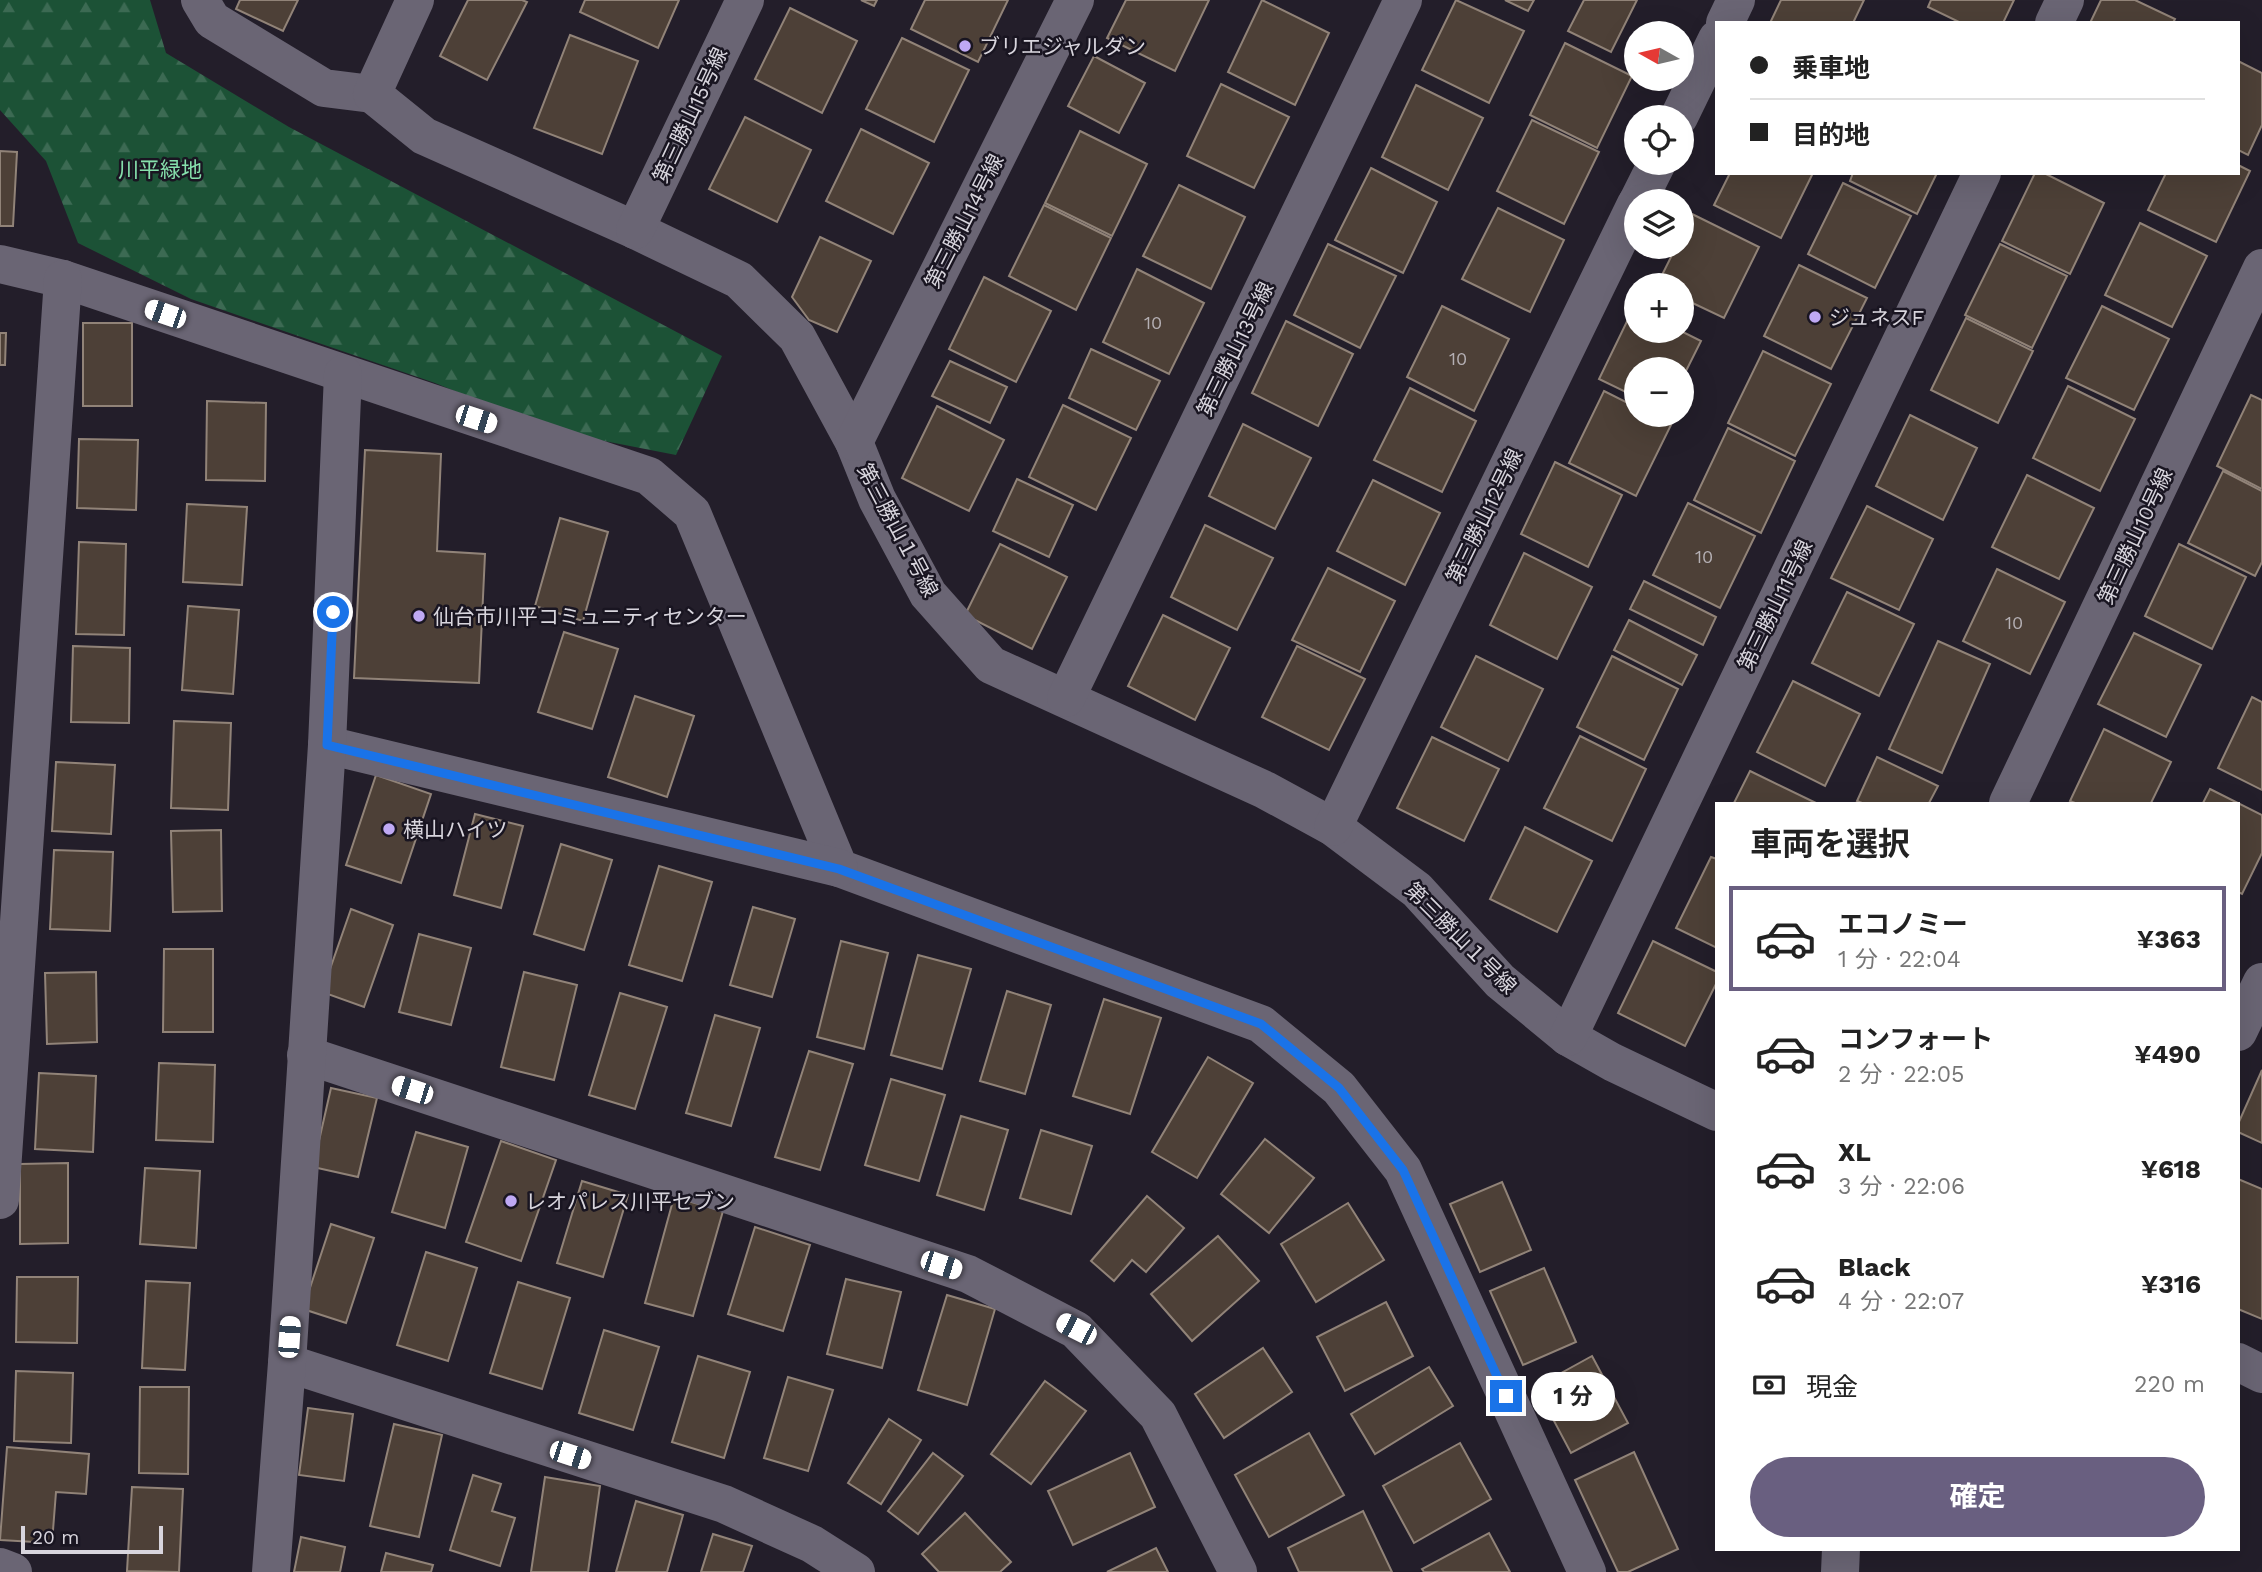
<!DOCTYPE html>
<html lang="ja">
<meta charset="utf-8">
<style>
:root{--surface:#fff;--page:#f6f6f6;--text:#222;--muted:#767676;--line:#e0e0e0;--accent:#695f80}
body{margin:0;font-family:"Work Sans","Noto Sans JP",sans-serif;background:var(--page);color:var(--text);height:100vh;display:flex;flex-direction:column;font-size:26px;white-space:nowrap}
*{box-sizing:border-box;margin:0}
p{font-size:23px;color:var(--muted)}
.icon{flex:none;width:38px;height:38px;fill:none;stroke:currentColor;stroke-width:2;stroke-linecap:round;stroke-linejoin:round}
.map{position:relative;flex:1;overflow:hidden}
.side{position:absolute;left:1715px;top:802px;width:525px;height:749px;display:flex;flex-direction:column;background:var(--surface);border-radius:0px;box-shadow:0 7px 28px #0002}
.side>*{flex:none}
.banner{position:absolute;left:1715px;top:21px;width:525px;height:154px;border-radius:0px;box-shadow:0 7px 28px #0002;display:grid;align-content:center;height:154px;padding:0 35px;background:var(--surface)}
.needle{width:46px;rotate:278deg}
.controls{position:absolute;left:1624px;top:21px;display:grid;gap:14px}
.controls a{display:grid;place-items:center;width:70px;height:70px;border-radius:50%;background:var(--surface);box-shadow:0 7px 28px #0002;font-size:35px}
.scale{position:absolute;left:21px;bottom:18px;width:142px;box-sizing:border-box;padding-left:7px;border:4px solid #d8d5dd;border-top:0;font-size:19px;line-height:24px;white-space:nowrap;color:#d8d5dd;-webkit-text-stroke:5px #191521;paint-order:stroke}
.end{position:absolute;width:32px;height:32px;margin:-16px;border:9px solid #1a73e8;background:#fff;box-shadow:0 0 0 4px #fff}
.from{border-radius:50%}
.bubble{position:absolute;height:49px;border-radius:24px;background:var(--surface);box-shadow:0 7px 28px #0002;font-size:23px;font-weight:700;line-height:49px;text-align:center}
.car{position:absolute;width:21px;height:42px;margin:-21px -10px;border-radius:9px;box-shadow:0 0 5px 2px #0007;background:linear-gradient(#fff 24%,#345 0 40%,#fff 0 76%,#345 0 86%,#fff 0)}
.banner b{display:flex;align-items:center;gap:24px;height:66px;font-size:26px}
.banner b+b{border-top:2px solid var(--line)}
.banner i{width:18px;height:18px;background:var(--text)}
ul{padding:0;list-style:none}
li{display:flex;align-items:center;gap:21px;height:105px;margin:0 14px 10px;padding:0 21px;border:4px solid transparent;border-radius:0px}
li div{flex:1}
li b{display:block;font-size:26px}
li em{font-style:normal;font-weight:700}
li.selected{border-color:var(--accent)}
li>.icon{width:63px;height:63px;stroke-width:1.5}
h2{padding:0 35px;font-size:32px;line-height:84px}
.pay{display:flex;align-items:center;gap:18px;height:77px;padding:0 35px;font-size:26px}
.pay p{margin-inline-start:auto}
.button{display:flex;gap:14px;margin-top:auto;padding:14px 35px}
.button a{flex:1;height:80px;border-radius:42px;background:var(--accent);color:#fff;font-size:28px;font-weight:700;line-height:80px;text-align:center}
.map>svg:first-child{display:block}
</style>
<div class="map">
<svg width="2262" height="1572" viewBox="0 0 2262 1572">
<defs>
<pattern id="forest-firs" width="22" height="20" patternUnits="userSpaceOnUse" patternTransform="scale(1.75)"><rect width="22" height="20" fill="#1c5236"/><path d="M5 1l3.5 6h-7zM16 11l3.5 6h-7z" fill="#3c6a53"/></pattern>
</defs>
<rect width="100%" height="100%" fill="#231e2a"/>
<!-- forest -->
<path fill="url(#forest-firs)" d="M0,0h150l16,53 123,74 433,229 -46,99 -123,-24 -118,-48 -244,-84 -113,-56 -32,-82 -46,-51z"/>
<!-- building -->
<g fill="#4d4037" stroke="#918378" stroke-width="2">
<path d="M240,0h58l-15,31 -47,-22z"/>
<path d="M468,0h54l5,2 -40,78 -47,-24z"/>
<path d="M585,0h94l-21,48 -78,-36z"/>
<path d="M861,0h16l-3,6z"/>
<path d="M925,0h83l-30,62 -67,-33z"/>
<path d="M1126,0h83l-34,71 -68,-33z"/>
<path d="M1262,0l67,33 -34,72 -67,-33z"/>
<path d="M1456,0l68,31 -35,72 -67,-33z"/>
<path d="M1505,0h29l-6,11z"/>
<path d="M1584,0h53l-26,52 -43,-21z"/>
<path d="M1781,0h83l-11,23h-83z"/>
<path d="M1931,0h83l-11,23h-42l-33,-16z"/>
<path d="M2101,0h34l40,19 -2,4h-83z"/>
<path d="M790,8l67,33 -35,72 -67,-34z"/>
<path d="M570,35l68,26 -36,93 -68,-26z"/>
<path d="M902,38l67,32 -35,72 -68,-33z"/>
<path d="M1565,43l67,33 -35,72 -67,-33z"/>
<path d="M1094,56l51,27 -26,50 -51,-27z"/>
<path d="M2238,61l24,12v52l-14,30 -10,-5z"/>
<path d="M1221,84l68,33 -35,71 -67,-32z"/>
<path d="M1416,85l67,33 -35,72 -66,-33z"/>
<path d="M745,117l66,33 -34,72 -68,-33z"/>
<path d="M1532,120l67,32 -35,72 -67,-33z"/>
<path d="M861,129l68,34 -36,71 -67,-33z"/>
<path d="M1080,131l67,33 -35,72 -67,-33z"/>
<path d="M0,151l17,1 -4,74h-13z"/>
<path d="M2238,165l12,6 -34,71 -68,-32 18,-37h72z"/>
<path d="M1371,168l66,34 -34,71 -68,-33z"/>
<path d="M1730,173h83l-32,65 -67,-33z"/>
<path d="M1853,173h84l-20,41 -67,-33z"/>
<path d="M2035,173h9l60,30 -34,71 -68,-33z"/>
<path d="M1843,183l68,33 -36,72 -67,-34z"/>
<path d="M1179,185l66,32 -34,72 -68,-33z"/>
<path d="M1044,205l67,33 -35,72 -67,-34z"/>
<path d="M1498,208l66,32 -34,72 -68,-33z"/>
<path d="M1692,214l67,33 -35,71 -42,-20v-13h-25l19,-38h6v-13z"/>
<path d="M2140,223l67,33 -35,71 -67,-32z"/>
<path d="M820,237l51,24 -34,71 -28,-12 -17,-23z"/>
<path d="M1328,244l68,32 -36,72 -66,-33z"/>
<path d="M2000,244l67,32 -35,72 -67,-33z"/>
<path d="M1799,265l68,33 -36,71 -67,-33z"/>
<path d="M1137,269l67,34 -35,71 -66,-32z"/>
<path d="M984,277l67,34 -35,71 -67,-33z"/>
<path d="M1442,306l67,33 -35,72 -67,-34z"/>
<path d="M2102,306l67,33 -35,71 -68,-32z"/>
<path d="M1634,307l2,2v22h45l20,10 -19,38v-10h-46v28l-37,-18z"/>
<path d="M1966,318l67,33 -35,72 -67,-33z"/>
<path d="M1286,321l67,33 -35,72 -66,-33z"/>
<rect x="83" y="323" width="49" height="83"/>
<path d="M0,333h6l-1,32h-5z"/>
<path d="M1091,349l69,32 -24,49 -67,-32z"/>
<path d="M1763,351l68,33 -36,72 -67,-33z"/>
<path d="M950,361l57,26 -17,36 -58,-27z"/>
<path d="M2068,386l67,33 -35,72 -67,-33z"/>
<path d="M1410,388l66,33 -34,71 -68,-32z"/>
<path d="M1604,391l32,16v8h15l20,10 -35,71 -67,-33z"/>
<path d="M2251,395l11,5v89l-45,-23z"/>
<path d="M207,401l59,2 -1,78 -59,-1z"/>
<path d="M1063,405l68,33 -35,72 -67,-33z"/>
<path d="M937,406l67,34 -35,71 -67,-33z"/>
<path d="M1910,415l67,33 -34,72 -67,-34z"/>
<path d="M1243,424l68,34 -36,71 -66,-33z"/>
<path d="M1728,428l67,33 -34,72 -67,-33z"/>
<path d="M79,439l59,1 -2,70 -59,-2z"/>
<path d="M365,450l76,4 -4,97 48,3 -6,129 -125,-5z"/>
<path d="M1555,462l67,33 -34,72 -67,-33z"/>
<path d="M2223,471l39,20v71l-7,14 -67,-33z"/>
<path d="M2027,475l67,33 -35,71 -67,-32z"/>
<path d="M1017,479l56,26 -24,52 -56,-26z"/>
<path d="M1373,480l67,33 -35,72 -68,-34z"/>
<path d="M1688,503l67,33 -35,72 -67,-33z"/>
<path d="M187,504l60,3 -5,78 -59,-3z"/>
<path d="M1867,506l66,33 -34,71 -68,-32z"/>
<path d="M560,518l48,14 -25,89 -48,-15z"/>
<path d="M1205,525l68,33 -36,72 -66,-33z"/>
<path d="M79,542l47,2 -2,91 -48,-1z"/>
<path d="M1000,544l67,33 -35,72 -67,-34z"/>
<path d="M2179,544l67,33 -34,72 -67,-33z"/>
<path d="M1524,553l68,34 -35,72 -67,-34z"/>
<path d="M1328,568l67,33 -35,71 -68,-32z"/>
<path d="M1997,569l68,33 -35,72 -67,-33z"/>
<path d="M1644,581l72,36 -13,28 -73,-36z"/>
<path d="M1847,592l67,32 -35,72 -67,-33z"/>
<path d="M188,606l51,4 -6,84 -51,-4z"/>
<path d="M1163,615l67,33 -35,72 -67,-34z"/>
<path d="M1629,620l68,35 -15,30 -68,-35z"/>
<path d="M564,632l54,17 -26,80 -54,-17z"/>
<path d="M2134,633l67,32 -35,72 -68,-33z"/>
<path d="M1938,641l52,23 -48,109 -53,-24z"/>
<path d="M73,646l57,2 -1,75 -58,-1z"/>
<path d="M1297,646l68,33 -36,71 -67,-33z"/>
<path d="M1476,656l67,33 -35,72 -67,-34z"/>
<path d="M1612,656l66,33 -34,71 -67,-33z"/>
<path d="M1793,681l67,33 -35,72 -68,-34z"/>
<path d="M635,696l59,20 -27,81 -59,-20z"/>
<path d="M2252,697l10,5v88l-44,-22z"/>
<path d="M174,721l57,2 -3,87 -57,-2z"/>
<path d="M2104,729l67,33 -20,41h-76l-5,-2z"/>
<path d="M1580,736l66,33 -34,72 -68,-33z"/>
<path d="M1432,737l67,32 -35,72 -67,-33z"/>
<path d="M1877,757l61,29 -9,17h-67l-5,-2z"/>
<path d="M56,762l59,3 -4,69 -59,-3z"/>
<path d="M1750,771l66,32h-82z"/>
<path d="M376,775l55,19 -30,89 -55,-18z"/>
<path d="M2210,789l52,26v38l-20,41 -4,-2v-89h-35z"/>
<path d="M475,814l48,12 -22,82 -47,-13z"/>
<path d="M1525,827l67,34 -35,71 -67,-33z"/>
<path d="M221,830l1,81 -49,1 -2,-81z"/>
<path d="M561,844l51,16 -28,90 -50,-16z"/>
<path d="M54,850l59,2 -3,79 -60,-2z"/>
<path d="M1711,857l6,2v89l-41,-20z"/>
<path d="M659,866l53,16 -30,99 -53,-16z"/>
<path d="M753,907l42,12 -23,78 -42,-12z"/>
<path d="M351,909l42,16 -29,82 -42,-15z"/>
<path d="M419,934l52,14 -20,77 -52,-13z"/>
<path d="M841,941l47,12 -24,96 -47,-12z"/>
<path d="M1653,941l64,31v10l-32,64 -67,-33z"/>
<path d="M164,949h49v83h-50z"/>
<path d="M918,955l53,14 -29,100 -51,-14z"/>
<path d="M96,972l1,70 -50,2 -2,-71z"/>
<path d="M524,972l53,13 -23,95 -53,-13z"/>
<path d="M1007,991l44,14 -26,89 -45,-13z"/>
<path d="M620,993l47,14 -32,102 -46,-14z"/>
<path d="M1104,999l57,19 -31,96 -57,-18z"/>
<path d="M715,1015l45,13 -29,98 -45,-13z"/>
<path d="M809,1051l44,13 -33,106 -45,-13z"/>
<path d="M1208,1057l45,26 -56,95 -45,-26z"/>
<path d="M159,1063l56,2 -2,77 -57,-2z"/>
<path d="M2262,1070v73l-24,-11v-8z"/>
<path d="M39,1073l57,3 -3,76 -58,-3z"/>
<path d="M891,1079l54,16 -26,86 -54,-16z"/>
<path d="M331,1088l46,10 -19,79 -45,-10z"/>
<path d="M961,1116l47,14 -24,80 -47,-15z"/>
<path d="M1041,1130l51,16 -21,68 -51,-16z"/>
<path d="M416,1132l52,15 -23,81 -53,-16z"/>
<path d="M1265,1139l49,39 -45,55 -48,-39z"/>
<path d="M501,1141l55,19 -35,101 -55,-19z"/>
<path d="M68,1163v80l-48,1v-80z"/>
<path d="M145,1168l55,3 -4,77 -56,-4z"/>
<path d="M2238,1179l24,10v130l-24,-10z"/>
<path d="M582,1181l46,14 -25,82 -46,-14z"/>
<path d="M1502,1182l29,68 -51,22 -30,-68z"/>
<path d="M1147,1196l37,32 -38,44 -14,-12 -18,21 -23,-20z"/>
<path d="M674,1197l49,14 -30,105 -48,-13z"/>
<path d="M1348,1203l36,57 -68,42 -35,-58z"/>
<path d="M331,1224l43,14 -28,85 -43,-14z"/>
<path d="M755,1227l55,18 -27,86 -55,-17z"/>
<path d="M1218,1236l41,45 -67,60 -41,-47z"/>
<path d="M426,1252l51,16 -29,93 -51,-16z"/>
<path d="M1544,1268l32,74 -53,23 -33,-74z"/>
<path d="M17,1277h61l-1,66 -61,-1z"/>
<path d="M846,1279l55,13 -19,76 -55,-14z"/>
<path d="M146,1281l44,2 -5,87 -43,-2z"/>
<path d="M518,1282l52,16 -28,91 -52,-16z"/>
<path d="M947,1295l48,14 -28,96 -49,-15z"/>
<path d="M1386,1302l27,54 -68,35 -28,-54z"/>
<path d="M604,1330l55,17 -26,83 -54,-17z"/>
<path d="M1263,1348l29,44 -68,46 -29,-44z"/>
<path d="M698,1356l52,16 -26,86 -52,-16z"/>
<path d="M1592,1356l36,67 -57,30 -35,-66z"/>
<path d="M1429,1367l24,39 -78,48 -24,-40z"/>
<path d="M16,1371l57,2 -2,70 -57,-2z"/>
<path d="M788,1377l45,13 -25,81 -44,-13z"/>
<path d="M1045,1381l41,30 -55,73 -40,-30z"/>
<path d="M140,1387h49l-1,87 -49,-1z"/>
<path d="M308,1408l45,6 -9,67 -45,-6z"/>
<path d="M889,1419l32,21 -40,64 -33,-21z"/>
<path d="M394,1424l48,11 -23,102 -49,-11z"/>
<path d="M1309,1433l35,62 -75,42 -34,-62z"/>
<path d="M1460,1443l31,56 -77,44 -31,-57z"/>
<path d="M7,1447l82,7 -3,40 -30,-2 -4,51 -52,-3z"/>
<path d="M1634,1452l44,97 -50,23h-10l-43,-92z"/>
<path d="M933,1453l30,23 -45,58 -30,-23z"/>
<path d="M1130,1453l25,54 -82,38 -25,-54z"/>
<path d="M473,1475l28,9 -9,27 23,7 -15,48 -50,-16z"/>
<path d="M545,1477l55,9 -12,86h-57z"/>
<path d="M132,1487l51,2 -4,83 -52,-1z"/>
<path d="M636,1501l47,14 -16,57h-51z"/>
<path d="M1363,1511l29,61h-93l-11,-24z"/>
<path d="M965,1513l46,49 -11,10h-61l-17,-18z"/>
<path d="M1489,1533l21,39h-86l-2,-3z"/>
<path d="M713,1534l39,12 -9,26h-42z"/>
<path d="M301,1537l44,10 -5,25h-46z"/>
<path d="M1156,1548l12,24h-61z"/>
<path d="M386,1553l47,12 -2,7h-50z"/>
</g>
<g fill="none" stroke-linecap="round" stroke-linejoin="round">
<!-- minor -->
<g stroke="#6a6574" stroke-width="38">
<path d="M200,0l12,20 112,68 48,6"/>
<path d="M415,0l-43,94 52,42 211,94 104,50 58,57 57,105 23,57 51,95 63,71 274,125 68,37 84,63 83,91 68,56 44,25 105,50"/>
<path d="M1725,23l11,-23"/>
<path d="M2054,23l11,-23"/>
<path d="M1679,117l38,-78"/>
<path d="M1638,201l19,-38"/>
<path d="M635,230l110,-230"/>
<path d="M0,264l63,15 586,197 43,37 147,355 422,156 78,64 64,82 184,402"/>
<path d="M854,442l221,-442"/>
<path d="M1066,698l337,-698"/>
<path d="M327,745l512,123"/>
<path d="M2008,803l254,-535"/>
<path d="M1333,827l303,-623"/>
<path d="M2238,1032l24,-50"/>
<path d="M1568,1037l414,-864"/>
<path d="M306,1055l662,219 108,56 82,85 80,157"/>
<path d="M0,1200l63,-921"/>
<path d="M2238,1362l24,12"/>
<path d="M287,1363l437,141 88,40 44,28"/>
<path d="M0,1567l13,5"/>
<path d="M271,1572l16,-209 40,-618 16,-371"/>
<path d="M1840,1572l1,-23"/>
</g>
</g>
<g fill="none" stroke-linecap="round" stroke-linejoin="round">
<!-- route -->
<path stroke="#1a73e8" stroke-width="9" d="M333,612l-6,133 512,124 422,155 78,64 64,82 103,226"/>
</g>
<!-- markers -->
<g fill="#bfa9f4" stroke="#191521" stroke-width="2.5">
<circle cx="965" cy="46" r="7"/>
<circle cx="1815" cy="317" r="7"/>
<circle cx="419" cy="616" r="7"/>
<circle cx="389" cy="829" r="7"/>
<circle cx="511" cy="1201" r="7"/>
</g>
<g text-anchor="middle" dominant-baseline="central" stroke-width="5" stroke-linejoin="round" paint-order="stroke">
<!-- number labels -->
<g font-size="18" fill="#b5b0b4">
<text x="1153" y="322">10</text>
<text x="1458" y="358">10</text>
<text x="1704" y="556">10</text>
<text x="2014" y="622">10</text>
</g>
<!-- poi labels -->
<g font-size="21" fill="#d8d5dd" stroke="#191521" text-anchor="start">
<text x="979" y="46">ブリエジャルダン</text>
<text x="1829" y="317">ジュネスF</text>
<text x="433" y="616">仙台市川平コミュニティセンター</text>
<text x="403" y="829">横山ハイツ</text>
<text x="525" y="1201">レオパレス川平セブン</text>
</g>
<!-- street labels -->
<g font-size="21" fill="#d8d5dd" stroke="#191521">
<text transform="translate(690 115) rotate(-65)">第三勝山15号線</text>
<text transform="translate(964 221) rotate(-63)">第三勝山14号線</text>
<text transform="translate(1235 349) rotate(-64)">第三勝山13号線</text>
<text transform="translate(1484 516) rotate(-64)">第三勝山12号線</text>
<text transform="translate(898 530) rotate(62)">第三勝山１号線</text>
<text transform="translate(2135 536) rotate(-65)">第三勝山10号線</text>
<text transform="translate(1775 605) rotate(-64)">第三勝山11号線</text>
<text transform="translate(1461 938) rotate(45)">第三勝山１号線</text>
</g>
<!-- park labels -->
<g font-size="21" fill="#86e0ac" stroke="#191521">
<text x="160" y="169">川平緑地</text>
</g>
</g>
</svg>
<div class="controls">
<a><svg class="needle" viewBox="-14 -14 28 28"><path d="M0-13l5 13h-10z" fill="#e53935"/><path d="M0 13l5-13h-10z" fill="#767676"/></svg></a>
<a><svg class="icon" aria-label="locate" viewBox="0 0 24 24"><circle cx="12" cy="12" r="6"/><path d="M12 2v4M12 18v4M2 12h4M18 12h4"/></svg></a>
<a><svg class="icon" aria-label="layers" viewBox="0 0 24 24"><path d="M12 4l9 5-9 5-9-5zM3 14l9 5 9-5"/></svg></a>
<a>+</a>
<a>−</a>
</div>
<div class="scale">20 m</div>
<i class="end from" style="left:333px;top:612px"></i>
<i class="end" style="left:1506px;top:1396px"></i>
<div class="bubble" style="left:1531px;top:1372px;width:84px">1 分</div>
<i class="car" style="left:165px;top:314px;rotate:289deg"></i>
<i class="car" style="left:476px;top:419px;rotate:108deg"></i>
<i class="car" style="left:412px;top:1090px;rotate:288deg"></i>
<i class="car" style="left:941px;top:1265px;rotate:108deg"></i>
<i class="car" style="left:1076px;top:1329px;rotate:297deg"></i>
<i class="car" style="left:289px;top:1337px;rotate:4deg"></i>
<i class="car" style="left:570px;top:1455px;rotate:108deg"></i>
<div class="banner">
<b><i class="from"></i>乗車地</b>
<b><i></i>目的地</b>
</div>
<section class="side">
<h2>車両を選択</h2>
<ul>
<li class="selected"><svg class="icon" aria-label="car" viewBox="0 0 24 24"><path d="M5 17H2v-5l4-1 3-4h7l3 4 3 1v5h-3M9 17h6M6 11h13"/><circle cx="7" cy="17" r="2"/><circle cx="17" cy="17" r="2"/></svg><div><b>エコノミー</b><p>1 分 · 22:04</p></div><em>¥363</em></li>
<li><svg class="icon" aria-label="car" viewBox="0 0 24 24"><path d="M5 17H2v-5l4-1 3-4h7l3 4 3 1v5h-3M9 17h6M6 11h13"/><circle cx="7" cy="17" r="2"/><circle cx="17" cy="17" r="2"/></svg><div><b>コンフォート</b><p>2 分 · 22:05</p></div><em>¥490</em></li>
<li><svg class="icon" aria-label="car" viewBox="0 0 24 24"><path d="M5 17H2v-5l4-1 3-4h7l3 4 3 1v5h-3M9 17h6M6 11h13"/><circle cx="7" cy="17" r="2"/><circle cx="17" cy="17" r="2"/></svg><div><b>XL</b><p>3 分 · 22:06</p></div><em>¥618</em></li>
<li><svg class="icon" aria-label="car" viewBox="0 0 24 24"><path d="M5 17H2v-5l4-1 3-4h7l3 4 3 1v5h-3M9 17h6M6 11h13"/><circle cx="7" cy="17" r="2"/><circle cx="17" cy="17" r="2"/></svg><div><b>Black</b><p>4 分 · 22:07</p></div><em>¥316</em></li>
</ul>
<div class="pay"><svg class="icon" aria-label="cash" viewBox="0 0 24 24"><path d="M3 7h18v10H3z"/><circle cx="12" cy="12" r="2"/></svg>現金<p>220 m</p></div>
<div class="button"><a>確定</a></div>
</section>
</div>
